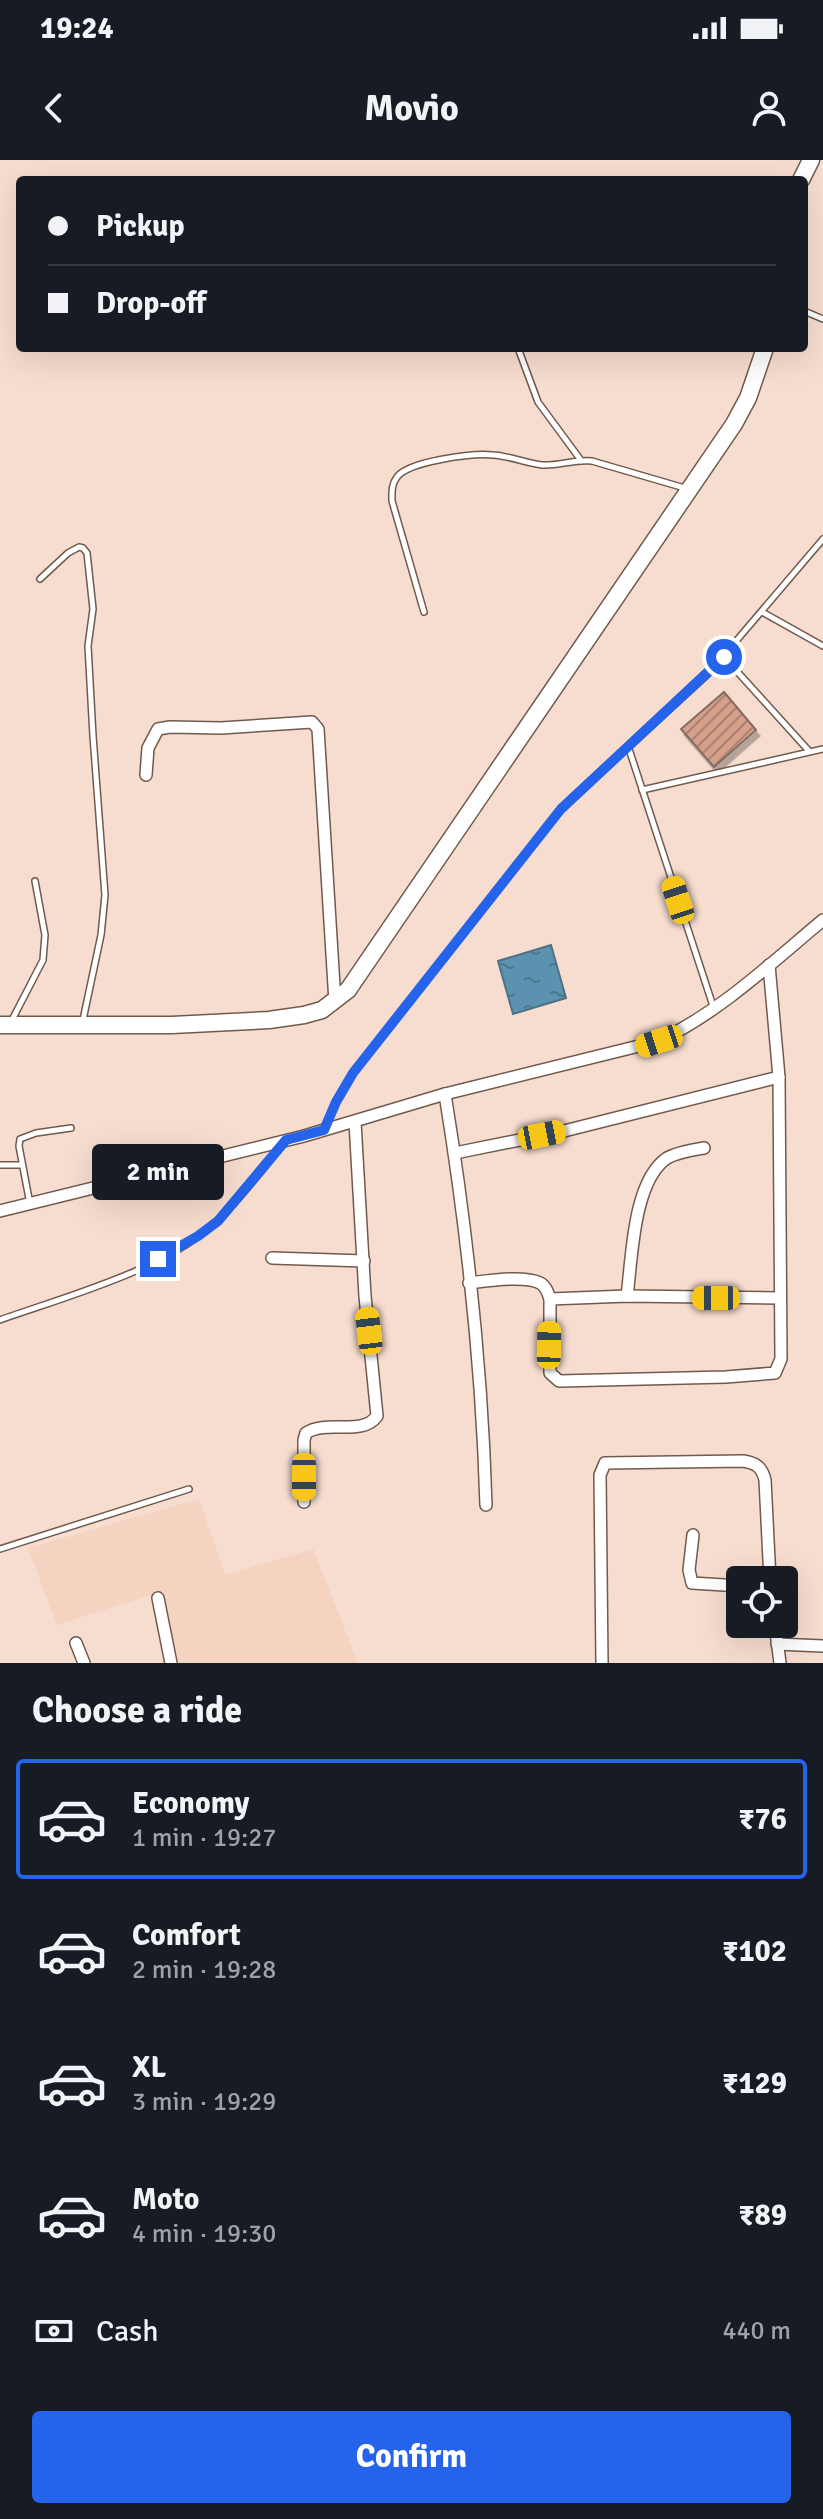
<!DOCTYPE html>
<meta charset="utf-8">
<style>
:root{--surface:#171b24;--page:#242831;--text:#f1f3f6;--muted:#9ea1a6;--line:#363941;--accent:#2563eb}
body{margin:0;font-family:Signika,sans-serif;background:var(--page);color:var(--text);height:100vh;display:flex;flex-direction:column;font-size:30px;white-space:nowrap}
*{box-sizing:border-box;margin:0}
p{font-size:26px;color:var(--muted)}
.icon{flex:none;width:44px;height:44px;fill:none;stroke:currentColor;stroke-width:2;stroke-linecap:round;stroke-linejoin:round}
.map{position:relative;height:1503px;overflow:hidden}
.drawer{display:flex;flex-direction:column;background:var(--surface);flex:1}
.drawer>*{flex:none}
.banner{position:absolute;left:16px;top:16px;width:792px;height:176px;border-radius:8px;box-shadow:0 8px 32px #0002;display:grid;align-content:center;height:176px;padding:0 32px;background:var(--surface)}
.buttons{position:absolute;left:726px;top:1406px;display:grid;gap:16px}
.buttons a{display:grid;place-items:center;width:72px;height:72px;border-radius:8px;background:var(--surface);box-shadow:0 8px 32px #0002;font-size:40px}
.end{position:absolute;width:36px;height:36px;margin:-18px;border:10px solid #2563eb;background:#fff;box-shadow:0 0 0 4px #fff}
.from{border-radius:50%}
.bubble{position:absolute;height:56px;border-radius:8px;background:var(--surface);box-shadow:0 8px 32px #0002;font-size:26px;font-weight:700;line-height:56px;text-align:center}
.car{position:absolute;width:24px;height:48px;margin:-24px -12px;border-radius:10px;box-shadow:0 0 6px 2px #0007;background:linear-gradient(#f5c518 24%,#345 0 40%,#f5c518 0 76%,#345 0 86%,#f5c518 0)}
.banner b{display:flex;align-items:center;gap:28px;height:76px;font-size:30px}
.banner b+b{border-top:2px solid var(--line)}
.banner i{width:20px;height:20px;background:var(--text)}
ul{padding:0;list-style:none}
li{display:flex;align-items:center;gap:24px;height:120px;margin:0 16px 12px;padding:0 16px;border:4px solid transparent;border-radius:8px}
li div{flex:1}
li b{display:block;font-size:30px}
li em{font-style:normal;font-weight:700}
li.selected{border-color:var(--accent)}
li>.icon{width:72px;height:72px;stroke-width:1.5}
h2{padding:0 32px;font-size:36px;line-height:96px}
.pay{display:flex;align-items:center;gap:20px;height:88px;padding:0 32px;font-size:30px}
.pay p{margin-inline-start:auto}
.button{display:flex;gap:16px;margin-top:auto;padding:16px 32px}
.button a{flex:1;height:92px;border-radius:8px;background:var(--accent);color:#fff;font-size:32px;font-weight:700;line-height:92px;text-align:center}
.status{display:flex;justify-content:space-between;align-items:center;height:56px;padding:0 40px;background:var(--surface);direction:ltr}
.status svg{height:22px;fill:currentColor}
header{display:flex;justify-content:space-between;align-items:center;height:104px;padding:0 32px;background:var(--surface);font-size:36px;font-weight:700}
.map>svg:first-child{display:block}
</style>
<div class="status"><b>19:24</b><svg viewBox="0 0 49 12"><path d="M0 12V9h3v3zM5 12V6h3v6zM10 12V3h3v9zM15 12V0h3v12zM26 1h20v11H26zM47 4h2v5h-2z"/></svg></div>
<header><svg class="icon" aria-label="back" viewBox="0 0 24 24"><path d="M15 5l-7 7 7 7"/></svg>Movio<svg class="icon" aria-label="person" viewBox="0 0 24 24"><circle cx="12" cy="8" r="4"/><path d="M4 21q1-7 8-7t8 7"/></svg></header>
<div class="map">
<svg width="823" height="1503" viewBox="0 0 823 1503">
<defs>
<pattern id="water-ripples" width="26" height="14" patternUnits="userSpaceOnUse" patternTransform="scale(2)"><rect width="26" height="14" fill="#5b92af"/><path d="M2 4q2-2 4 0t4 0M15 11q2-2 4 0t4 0" fill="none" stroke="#4c778e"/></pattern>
<pattern id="building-hatch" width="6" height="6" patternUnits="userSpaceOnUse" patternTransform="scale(2)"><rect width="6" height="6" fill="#d69f89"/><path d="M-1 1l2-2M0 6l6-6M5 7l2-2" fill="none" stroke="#ae8170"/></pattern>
<filter id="shadow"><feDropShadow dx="3.5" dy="6" stdDeviation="0" flood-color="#0004"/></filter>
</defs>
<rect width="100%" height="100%" fill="#f7ddcf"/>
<!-- built -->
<path fill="#f4d3c0" d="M199,1339l26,76 88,-26 45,114h-180l-15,-72 -106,34 -29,-77z"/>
<!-- water -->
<path fill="url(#water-ripples)" stroke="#4e7184" stroke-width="2" d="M551,785l15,53 -53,16 -15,-53z"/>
<!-- building -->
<path fill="url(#building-hatch)" stroke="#846c62" stroke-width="2" filter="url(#shadow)" d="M724,532l32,38 -42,37 -33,-38z"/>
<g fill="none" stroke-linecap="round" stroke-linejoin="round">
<!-- lane casing -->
<g stroke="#705a4e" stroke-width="8">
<g id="lane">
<path d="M804,151l19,8"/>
<path d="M518,188l20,54 42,57"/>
<path d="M40,419l28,-26 11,-6 4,1 4,5 6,56 -5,37 5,90 12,159 -4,40 -18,85"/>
<path d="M424,452l-32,-111c0,-8 -1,-16 5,-24 12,-16 76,-24 96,-22 17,1 33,8 49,10 17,1 33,-6 50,-4l96,28"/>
<path d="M762,452l61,34"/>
<path d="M724,497l85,94"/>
<path d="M628,586l86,263"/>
<path d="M642,630l181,-41"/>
<path d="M12,860l31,-60 2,-25 -10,-54"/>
<path d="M325,968l11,-26 17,-29 208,-264 147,-135 115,-135"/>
<path d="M0,1005h22"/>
<path d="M30,1044l-11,-58 1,-7 16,-6 35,-5"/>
<path d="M0,1160c67,-24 166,-50 218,-100 24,-23 44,-50 65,-76"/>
<path d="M0,1389l189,-60"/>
</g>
</g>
<!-- street casing -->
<g stroke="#705a4e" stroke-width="14">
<g id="street">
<path d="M146,615l2,-27 10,-19 12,-2 51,1 91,-6 6,7 17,273"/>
<path d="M445,934c22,136 37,274 41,411"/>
<path d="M455,993l109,-22 215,-54"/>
<path d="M0,1051l304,-75 141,-42 214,-53c62,-30 111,-77 164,-121"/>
<path d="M272,1098l92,3"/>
<path d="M469,1123c18,-2 55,-8 71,0 6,3 8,10 10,16v74l9,8 167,-4 49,-4 6,-14 -2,-282 -10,-112"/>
<path d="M627,1136c5,-38 6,-115 40,-138 11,-6 25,-8 37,-10"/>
<path d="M550,1139l77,-3 153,2"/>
<path d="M304,1342v-62l2,-7c21,-14 56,4 71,-17l-12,-120 -10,-174"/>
<path d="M693,1375l-4,35 3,13 48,3"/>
<path d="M158,1438l13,65"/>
<path d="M775,1464l5,39"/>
<path d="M76,1483l8,20"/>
<path d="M777,1484l46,2"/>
<path d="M602,1503l-2,-188 5,-12 138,-2c13,2 19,6 22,19l5,100"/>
</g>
</g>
<!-- secondary casing -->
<g stroke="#705a4e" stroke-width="19">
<g id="secondary">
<path d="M801,20l10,-20"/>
<path d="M0,865h172l97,-5 35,-5 18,-5 26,-20 386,-566 14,-26 17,-50"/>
</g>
</g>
<!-- lane -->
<use href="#lane" stroke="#fff" stroke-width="5"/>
<!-- street -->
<use href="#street" stroke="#fff" stroke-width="11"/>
<!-- secondary -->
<use href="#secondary" stroke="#fff" stroke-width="16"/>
</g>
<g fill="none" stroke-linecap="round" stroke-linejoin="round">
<!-- route -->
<path stroke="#2563eb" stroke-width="10" d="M158,1099l40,-23 20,-15 68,-81 38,-10 12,-28 17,-29 208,-264 163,-152"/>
</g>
</svg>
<div class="buttons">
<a><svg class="icon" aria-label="locate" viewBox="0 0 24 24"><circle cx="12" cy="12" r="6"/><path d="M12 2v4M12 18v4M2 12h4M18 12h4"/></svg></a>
</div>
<i class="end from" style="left:724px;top:497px"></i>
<i class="end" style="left:158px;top:1099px"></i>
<div class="bubble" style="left:92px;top:984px;width:132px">2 min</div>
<i class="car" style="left:678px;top:740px;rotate:342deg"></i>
<i class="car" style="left:659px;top:881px;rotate:252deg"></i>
<i class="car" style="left:542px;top:975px;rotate:79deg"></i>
<i class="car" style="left:716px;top:1138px;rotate:270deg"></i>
<i class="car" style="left:369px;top:1171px;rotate:353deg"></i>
<i class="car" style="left:549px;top:1185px;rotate:1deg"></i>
<i class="car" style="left:304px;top:1317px;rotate:180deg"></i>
<div class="banner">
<b><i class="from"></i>Pickup</b>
<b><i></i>Drop-off</b>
</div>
</div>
<section class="drawer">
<h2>Choose a ride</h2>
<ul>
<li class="selected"><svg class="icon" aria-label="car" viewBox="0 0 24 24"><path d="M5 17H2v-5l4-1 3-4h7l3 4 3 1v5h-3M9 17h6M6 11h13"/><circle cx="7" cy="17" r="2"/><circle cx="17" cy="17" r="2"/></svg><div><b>Economy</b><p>1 min · 19:27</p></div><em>₹76</em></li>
<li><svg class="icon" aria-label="car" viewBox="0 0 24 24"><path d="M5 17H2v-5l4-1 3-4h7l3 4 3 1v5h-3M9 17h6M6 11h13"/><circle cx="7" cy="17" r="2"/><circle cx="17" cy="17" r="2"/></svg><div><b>Comfort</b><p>2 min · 19:28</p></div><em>₹102</em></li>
<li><svg class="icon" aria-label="car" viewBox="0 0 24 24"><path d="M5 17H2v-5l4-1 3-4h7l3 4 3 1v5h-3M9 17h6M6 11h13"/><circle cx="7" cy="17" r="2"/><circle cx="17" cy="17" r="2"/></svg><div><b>XL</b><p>3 min · 19:29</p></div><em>₹129</em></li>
<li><svg class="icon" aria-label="car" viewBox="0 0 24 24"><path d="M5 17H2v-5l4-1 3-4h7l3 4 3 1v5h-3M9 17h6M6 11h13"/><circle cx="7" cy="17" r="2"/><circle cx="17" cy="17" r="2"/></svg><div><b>Moto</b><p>4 min · 19:30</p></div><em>₹89</em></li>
</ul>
<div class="pay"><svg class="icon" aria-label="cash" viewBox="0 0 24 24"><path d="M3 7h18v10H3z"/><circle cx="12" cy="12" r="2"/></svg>Cash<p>440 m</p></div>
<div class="button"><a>Confirm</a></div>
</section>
